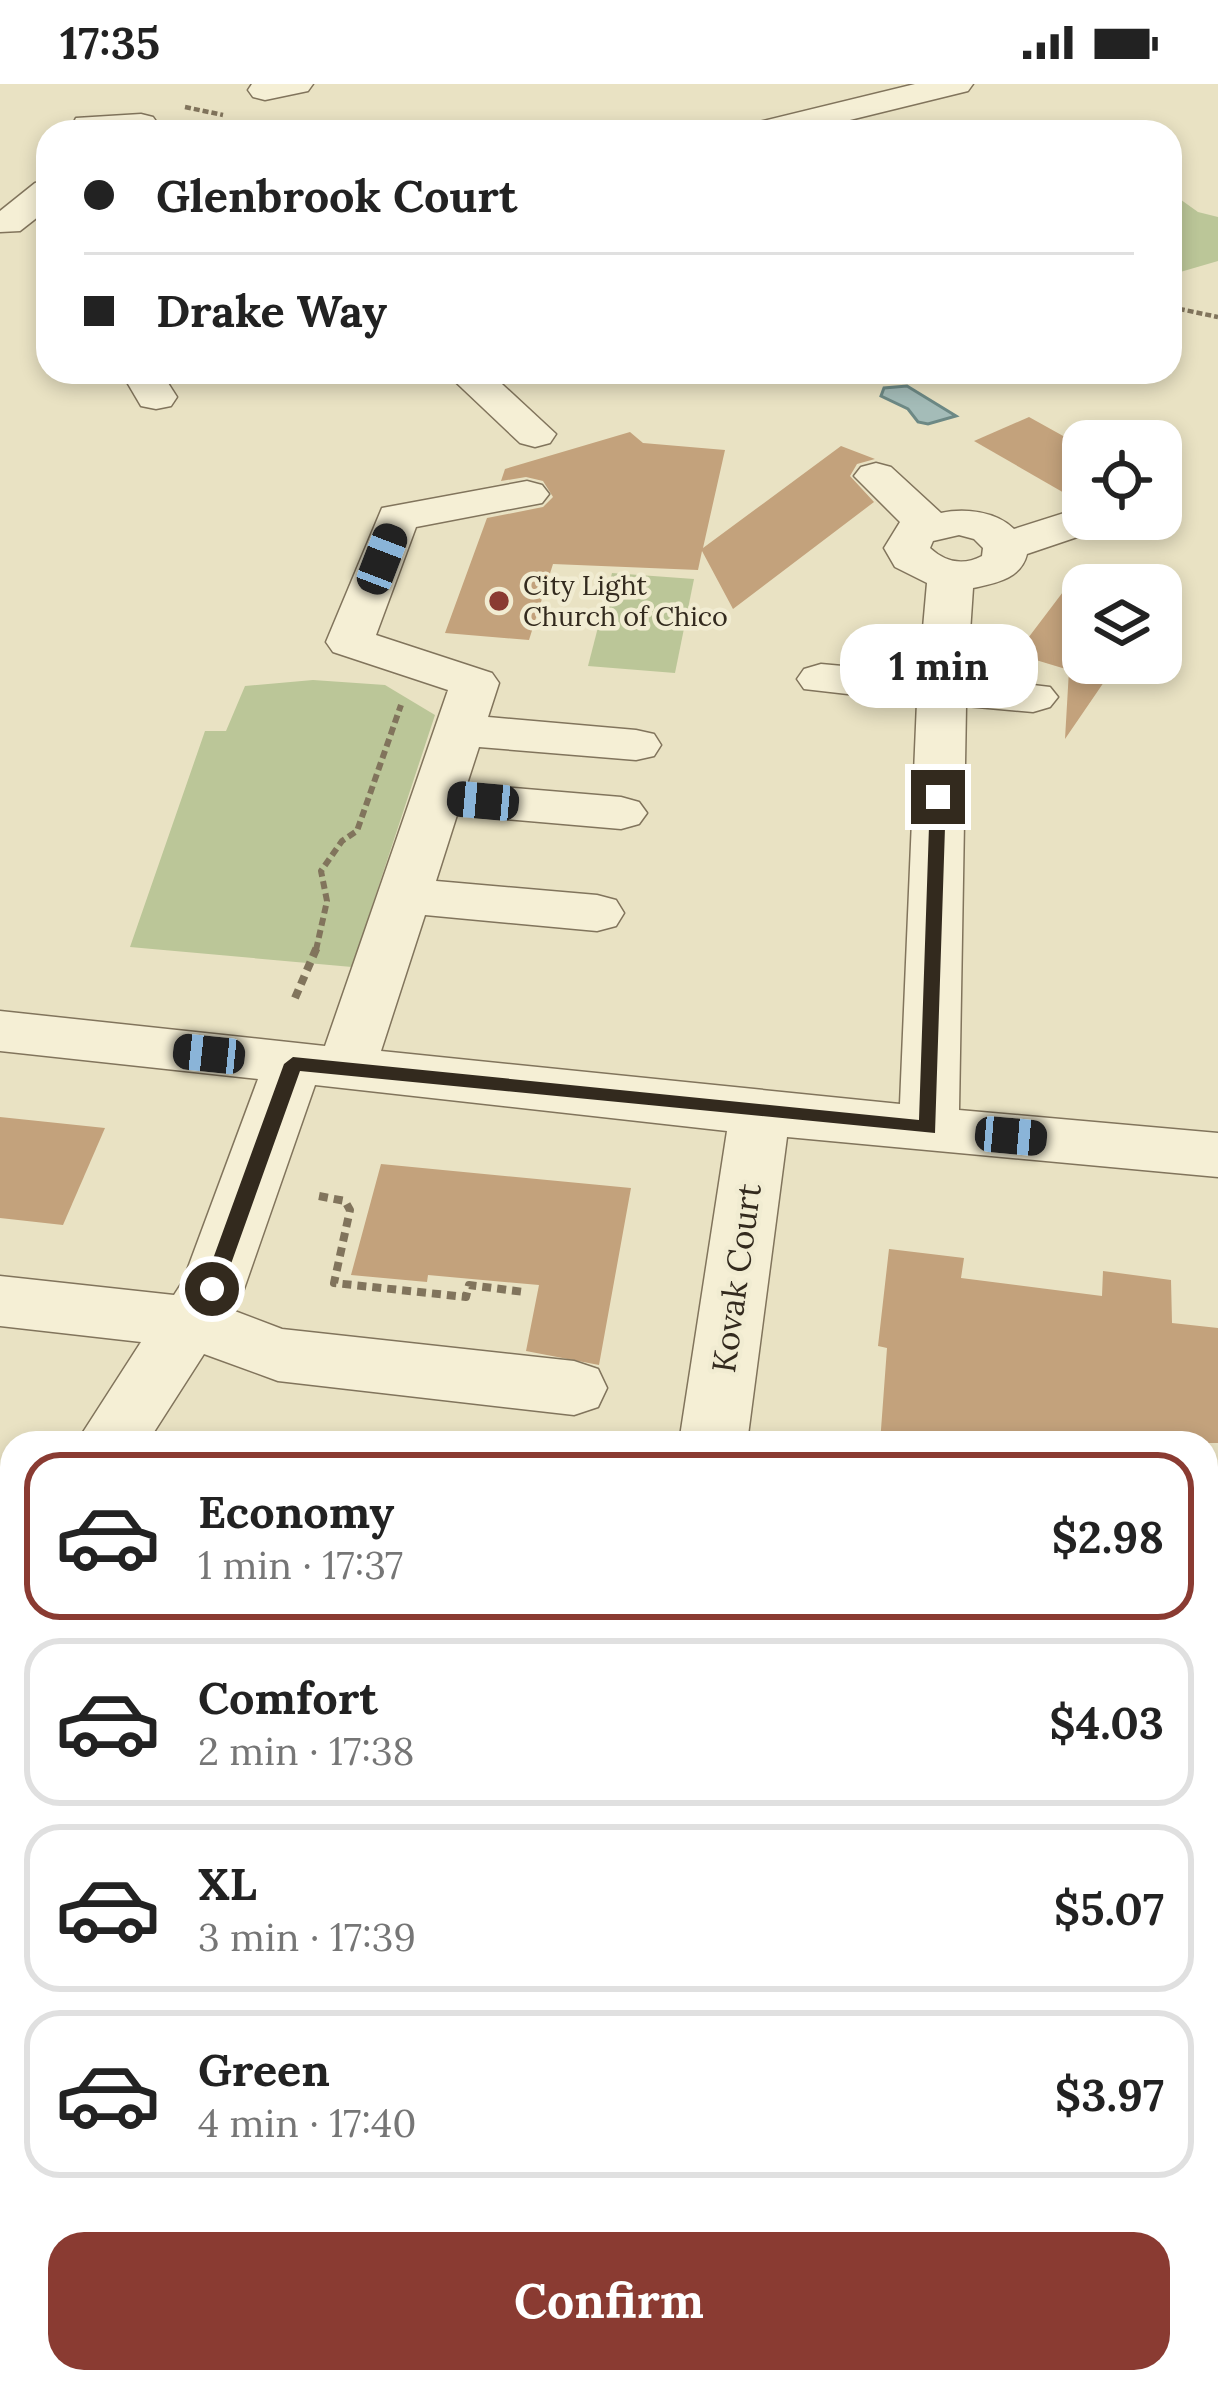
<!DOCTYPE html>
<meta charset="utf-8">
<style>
:root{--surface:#fff;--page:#f6f6f6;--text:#222;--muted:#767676;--line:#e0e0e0;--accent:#8a3b32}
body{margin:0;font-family:Lora,serif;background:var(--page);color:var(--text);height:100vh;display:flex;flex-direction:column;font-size:45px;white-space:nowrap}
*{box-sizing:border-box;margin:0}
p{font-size:39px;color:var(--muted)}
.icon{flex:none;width:66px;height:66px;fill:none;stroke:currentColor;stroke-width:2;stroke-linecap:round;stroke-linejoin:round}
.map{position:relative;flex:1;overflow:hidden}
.sheet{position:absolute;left:0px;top:1347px;width:1218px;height:963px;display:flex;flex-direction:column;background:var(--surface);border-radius:36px 36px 0 0;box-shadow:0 6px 18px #0003}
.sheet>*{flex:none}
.banner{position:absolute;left:36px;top:36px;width:1146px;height:264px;border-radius:36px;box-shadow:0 6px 18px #0003;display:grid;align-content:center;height:264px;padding:0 48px;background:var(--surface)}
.fabs{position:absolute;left:1062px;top:336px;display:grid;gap:24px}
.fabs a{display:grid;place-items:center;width:120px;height:120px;border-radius:24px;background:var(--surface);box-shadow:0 6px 18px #0003;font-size:60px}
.end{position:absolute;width:54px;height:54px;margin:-27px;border:15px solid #332a1e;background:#fff;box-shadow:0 0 0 6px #fff}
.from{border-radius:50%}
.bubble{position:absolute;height:84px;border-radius:36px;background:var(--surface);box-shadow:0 6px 18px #0003;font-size:39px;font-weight:700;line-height:84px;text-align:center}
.car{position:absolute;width:36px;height:72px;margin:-36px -18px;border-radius:15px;box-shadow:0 0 9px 3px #0007;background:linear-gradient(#222 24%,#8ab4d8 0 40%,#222 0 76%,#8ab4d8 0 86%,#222 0)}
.banner b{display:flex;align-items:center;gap:42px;height:114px;font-size:45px}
.banner b+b{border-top:3px solid var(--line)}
.banner i{width:30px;height:30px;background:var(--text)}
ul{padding:21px 0 0;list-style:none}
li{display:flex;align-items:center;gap:36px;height:168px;margin:0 24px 18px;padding:0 24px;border:6px solid var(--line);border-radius:36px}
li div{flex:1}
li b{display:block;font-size:45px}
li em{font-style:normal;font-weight:700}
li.selected{border-color:var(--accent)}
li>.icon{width:108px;height:108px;stroke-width:1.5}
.cta{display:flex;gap:24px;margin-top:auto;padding:24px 48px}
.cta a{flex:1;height:138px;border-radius:36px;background:var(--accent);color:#fff;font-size:48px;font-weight:700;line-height:138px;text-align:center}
.status{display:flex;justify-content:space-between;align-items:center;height:84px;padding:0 60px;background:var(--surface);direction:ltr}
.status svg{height:33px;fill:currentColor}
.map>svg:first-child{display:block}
</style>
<div class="status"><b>17:35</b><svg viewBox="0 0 49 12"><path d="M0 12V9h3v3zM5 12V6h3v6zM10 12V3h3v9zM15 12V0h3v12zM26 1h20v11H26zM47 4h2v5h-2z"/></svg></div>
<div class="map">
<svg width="1218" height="2309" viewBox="0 0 1218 2309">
<rect width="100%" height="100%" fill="#e9e2c3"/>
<!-- green -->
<g fill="#bbc698">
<path d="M1170,108l28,20 20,5v44l-48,14z"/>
<path d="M612,489l82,6 -19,94 -87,-7z"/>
<path d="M313,596l72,5 50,30 -83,252 -222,-20 75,-216h21l19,-45z"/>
</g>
<!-- water -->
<path fill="#a4bcb8" stroke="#6d8985" stroke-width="3" d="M907,302l49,30 -28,8 -10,-2 -10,-13 -27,-13 3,-8z"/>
<!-- building -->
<g fill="#c3a27c">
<path d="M1029,333l54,30v39l-17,8 -92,-53z"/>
<path d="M630,348l13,11 82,7 -22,98 138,-102 34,13 -18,5 -7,12 24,26 -141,107 -31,-58 -4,19 -145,-6 -24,76 -84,-7 42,-115 56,-11 10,-10 -10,-16 -17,-4 -25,4 4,-12z"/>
<path d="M1072,496l17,5h-6v78h34l-52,76 4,-69 -53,-16z"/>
<path d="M0,1033l105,11 -42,97 -63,-7z"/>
<path d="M381,1080l250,24 -32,177 -73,-14 13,-66 -111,-10 -1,7 -76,-7z"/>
<path d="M889,1165l75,9 -3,20 141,18 1,-25 68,9 1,43 46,5v115h-338l7,-95 -9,-2z"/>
</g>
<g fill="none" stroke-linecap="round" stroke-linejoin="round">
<!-- minor casing -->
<g stroke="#81745c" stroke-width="3">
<g id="minor">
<path d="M252,0h61l-5,7 -43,9 -12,-3 -5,-7z"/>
<path d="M915,0h58l-5,7 -167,41h-59l5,-7z"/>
<path d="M141,30l12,3 5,7 -5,7 -84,1 7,-14z"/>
<path d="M48,96v29l-28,22 -20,1v-21l35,-28z"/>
<path d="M121,288h40l16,25 -6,9 -15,3 -15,-3z"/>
<path d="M445,288h44l67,62 -6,9 -15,4 -15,-4z"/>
<path d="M876,379l15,4 50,46c23,-5 55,-2 73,16l69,-22v12h27l-6,9 -77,26c-6,25 -31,29 -54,34l-6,89 83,10 8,10 -8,10 -17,5 -67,-6 -7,404 259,23v44l-431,-40 -40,306h-68l48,-312 -412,-46 -71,204 -12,21 50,19 292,32 24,8 9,19 -9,19 -24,8 -296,-34 -74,-27 -57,89h-71l65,-101 -141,-16v-50l174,19 9,-14 75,-202 -258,-28v-40l325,35 123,-356 -115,-38 -7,-10 56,-134 145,-27 15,4 7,9 -7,9 -126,24 -40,108 116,38 7,10 -11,34 148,13 18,4 7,11 -7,11 -18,4 -157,-13 -12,37 154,13 18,5 8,11 -8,11 -18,5 -164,-14 -21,66 161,14 19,5 8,13 -8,13 -19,5 -172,-16 -44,136 519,53 17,-402 -113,-13 -7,-10 7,-10 17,-5 98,9 8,-90 -32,-16 -11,-19 16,-26 -46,-46 7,-9zM959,451l15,4 9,9 -1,8c-19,10 -37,6 -52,-8l3,-7z"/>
<path d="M1206,1478l12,1v62l-12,-1z"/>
<path d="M12,1553v94l-12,5v-95z"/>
<path d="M1206,1901l12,2v84l-12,-2z"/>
<path d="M536,2298h92l-2,11h-92z"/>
</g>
</g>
<!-- path-far2 -->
<g stroke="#81745c" stroke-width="4.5" stroke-dasharray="6 3" stroke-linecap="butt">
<path d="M185,23l38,8"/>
<path d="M1170,223l48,10"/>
</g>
<!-- path-far1 -->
<path stroke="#81745c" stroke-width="6" stroke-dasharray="8 4.5" stroke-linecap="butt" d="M316,866l11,-49 -6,-30 21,-30 15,-10 44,-126"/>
<!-- path -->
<g stroke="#81745c" stroke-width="8" stroke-dasharray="9 6" stroke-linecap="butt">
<path d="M295,914l22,-51"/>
<path d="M319,1112l26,5 5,9 -16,73 132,14 3,-12 55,7"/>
</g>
<!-- minor -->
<use href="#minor" fill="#f5efd5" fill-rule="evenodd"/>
</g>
<!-- route -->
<path fill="#332a1e" d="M938,708l8,5 -11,336 -635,-62 -78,218 -10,7 -7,-2 -3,-5 82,-225 9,-7 626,63 11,-323z"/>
<!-- markers -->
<circle fill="#8a3b32" stroke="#f1ecd2" stroke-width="4.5" cx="499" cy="517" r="12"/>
<g text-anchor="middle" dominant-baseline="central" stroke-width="9" stroke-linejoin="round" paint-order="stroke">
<!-- far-poi labels -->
<g font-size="27" fill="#332a1e" stroke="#f1ecd2" text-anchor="start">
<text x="523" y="501">City Light<tspan x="523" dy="31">Church of Chico</tspan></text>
</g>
<!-- street labels -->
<g font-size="33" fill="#332a1e" stroke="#f1ecd2">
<text transform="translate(736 1194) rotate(-82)">Kovak Court</text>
</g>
</g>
</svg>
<div class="fabs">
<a><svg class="icon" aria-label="locate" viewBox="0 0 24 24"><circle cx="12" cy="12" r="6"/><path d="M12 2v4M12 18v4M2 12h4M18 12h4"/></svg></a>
<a><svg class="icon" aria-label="layers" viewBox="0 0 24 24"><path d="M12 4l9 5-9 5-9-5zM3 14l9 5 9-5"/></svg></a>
</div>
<i class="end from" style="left:212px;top:1205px"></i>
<i class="end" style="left:938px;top:713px"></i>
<div class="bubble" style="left:840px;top:540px;width:198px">1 min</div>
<i class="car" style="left:382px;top:475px;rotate:21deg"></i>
<i class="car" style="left:483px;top:717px;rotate:275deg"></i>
<i class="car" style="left:209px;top:970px;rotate:276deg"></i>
<i class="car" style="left:1011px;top:1052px;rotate:95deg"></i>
<div class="banner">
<b><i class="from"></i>Glenbrook Court</b>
<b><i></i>Drake Way</b>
</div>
<section class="sheet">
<ul>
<li class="selected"><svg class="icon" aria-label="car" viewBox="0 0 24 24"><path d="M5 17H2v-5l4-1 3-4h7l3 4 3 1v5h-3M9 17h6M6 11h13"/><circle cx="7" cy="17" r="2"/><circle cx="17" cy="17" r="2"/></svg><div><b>Economy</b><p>1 min · 17:37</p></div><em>$2.98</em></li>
<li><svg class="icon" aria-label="car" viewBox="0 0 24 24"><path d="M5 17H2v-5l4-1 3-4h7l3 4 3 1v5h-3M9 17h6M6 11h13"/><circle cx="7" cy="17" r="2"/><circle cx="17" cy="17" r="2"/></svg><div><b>Comfort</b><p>2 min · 17:38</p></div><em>$4.03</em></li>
<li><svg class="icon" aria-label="car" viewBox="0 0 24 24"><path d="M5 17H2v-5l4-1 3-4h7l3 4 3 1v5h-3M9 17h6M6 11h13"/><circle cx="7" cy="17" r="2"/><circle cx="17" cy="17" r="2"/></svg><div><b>XL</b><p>3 min · 17:39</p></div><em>$5.07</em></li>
<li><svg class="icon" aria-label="car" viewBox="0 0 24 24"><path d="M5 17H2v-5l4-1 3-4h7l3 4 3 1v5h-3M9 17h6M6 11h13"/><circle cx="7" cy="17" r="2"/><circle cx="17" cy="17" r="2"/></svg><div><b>Green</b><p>4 min · 17:40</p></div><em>$3.97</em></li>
</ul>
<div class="cta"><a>Confirm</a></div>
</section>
</div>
